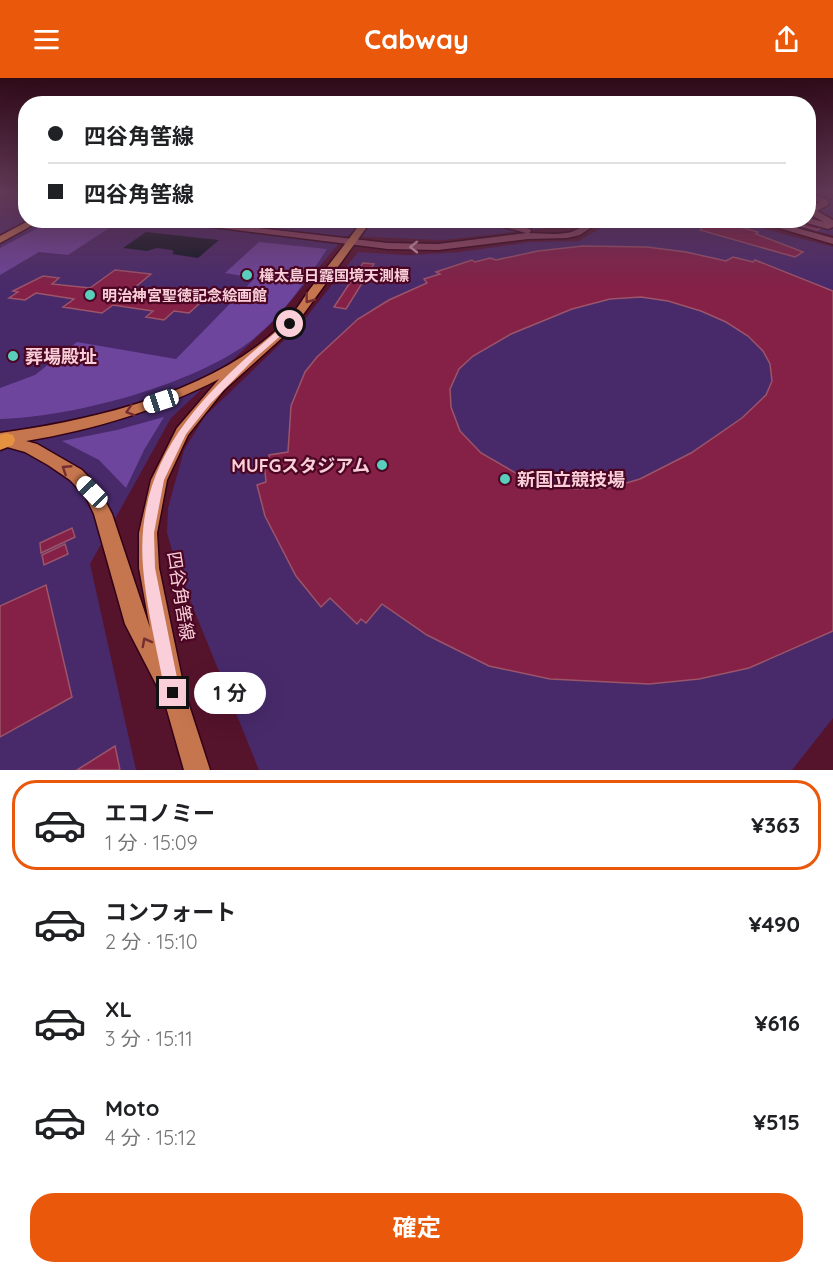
<!DOCTYPE html>
<html lang="ja">
<meta charset="utf-8">
<style>
:root{--surface:#fff;--page:#f2f2f2;--text:#202124;--muted:#757577;--line:#e0e0e0;--accent:#ea580c}
body{margin:0;font-family:Quicksand,"Noto Sans JP",sans-serif;background:var(--page);color:var(--text);height:100vh;display:flex;flex-direction:column;font-size:22px;white-space:nowrap}
*{box-sizing:border-box;margin:0}
p{font-size:20px;color:var(--muted)}
.icon{flex:none;width:33px;height:33px;fill:none;stroke:currentColor;stroke-width:2;stroke-linecap:round;stroke-linejoin:round}
.map{position:relative;height:692px;overflow:hidden}
.side{display:flex;flex-direction:column;background:var(--surface);flex:1}
.side>*{flex:none}
.hud{position:absolute;left:18px;top:18px;width:798px;height:132px;border-radius:24px;box-shadow:0 6px 24px #0002;display:grid;align-content:center;height:132px;padding:0 30px;background:var(--surface)}
.end{position:absolute;width:27px;height:27px;margin:-14px;border:8px solid #facfd9;background:#111;box-shadow:0 0 0 3px #111}
.from{border-radius:50%}
.bubble{position:absolute;height:42px;border-radius:21px;background:var(--surface);box-shadow:0 6px 24px #0002;font-size:20px;font-weight:700;line-height:42px;text-align:center}
.car{position:absolute;width:18px;height:36px;margin:-18px -9px;border-radius:8px;box-shadow:0 0 4px 2px #0007;background:linear-gradient(#fff 24%,#345 0 40%,#fff 0 76%,#345 0 86%,#fff 0)}
.hud b{display:flex;align-items:center;gap:21px;height:57px;font-size:22px}
.hud b+b{border-top:2px solid var(--line)}
.hud i{width:15px;height:15px;background:var(--text)}
ul{padding:10px 0 0;list-style:none}
li{display:flex;align-items:center;gap:18px;height:90px;margin:0 12px 9px;padding:0 18px;border:3px solid transparent;border-radius:24px}
li div{flex:1}
li b{display:block;font-size:22px}
li em{font-style:normal;font-weight:700}
li.current{border-color:var(--accent)}
li>.icon{width:54px;height:54px;stroke-width:1.5}
.cta{display:flex;gap:12px;margin-top:auto;padding:12px 30px}
.cta a{flex:1;height:69px;border-radius:24px;background:var(--accent);color:#fff;font-size:24px;font-weight:700;line-height:69px;text-align:center}
header{display:flex;justify-content:space-between;align-items:center;height:78px;padding:0 30px;background:var(--accent);color:#fff;font-size:27px;font-weight:700}
.map>svg:first-child{display:block}
</style>
<header><svg class="icon" aria-label="menu" viewBox="0 0 24 24"><path d="M4 6h16M4 12h16M4 18h16"/></svg>Cabway<svg class="icon" aria-label="share" viewBox="0 0 24 24"><path d="M12 15V3M7 8l5-5 5 5M5 13v7h14v-7"/></svg></header>
<div class="map">
<svg width="833" height="692" viewBox="0 0 833 692">
<rect width="100%" height="100%" fill="#56132c"/>
<!-- green -->
<g fill="#482a6b">
<path d="M0,114h25l1,28 560,1 -10,4 -134,15 -97,-4 -71,85 -103,97 -81,146 46,206h-136z"/>
<path d="M809,114l24,1v42l-58,-14 33,-1z"/>
<path d="M614,142l120,1 99,26v471l-41,52h-533l-80,-197 -12,-40 1,-25 16,-58 21,-34 95,-91 58,-73 50,3 52,-3 70,-10 49,-1z"/>
</g>
<!-- forest -->
<g fill="#6d459d">
<path d="M51,143l61,5 -44,29 -29,-3 -39,23v-27z"/>
<path d="M259,164l68,7c-23,35 -48,72 -83,97 -60,41 -172,71 -244,73v-31l35,-13 42,-33 99,17 79,-81 -30,-5z"/>
<path d="M164,339l-20,33 -18,38 -27,-28 -37,-19 55,-11z"/>
</g>
<!-- water -->
<path fill="#0a1721" d="M146,154l73,8 -21,18 -26,-4 2,-2 -2,-2 -15,-2 -10,3 -24,-3z"/>
<!-- building -->
<g fill="#852047" stroke="#9c5469" stroke-width="1.5" fill-rule="evenodd">
<path d="M701,142h16l41,12 -2,2 47,18 -8,5 -95,-27 3,-3 -8,-2z"/>
<path d="M795,142h5l22,7 -5,3 -26,-7z"/>
<path d="M583,168l64,1 39,5 40,9 7,-4 20,5 2,-2 78,31v340l-84,37 -50,11 -50,5 -99,-5 -61,-13 -62,-31 -45,-31 -16,19 -5,-4 -4,5 -27,-26 -9,9 -25,-31 -31,-60 -8,-31 9,-3 -2,-22 5,-1v-4l19,-3 3,-46 14,-34 12,-15 41,-38 31,-19 38,-17 -3,-4 16,-5 -4,-2 36,-12 3,2 15,-4 6,2 42,-9zM641,219l27,4 33,10 25,11 22,14 15,15 7,13 2,17 -6,14 -24,23 -51,35 -51,26 -31,9 -38,1 -50,-13 -40,-23 -21,-22 -9,-24 -1,-18 9,-20 14,-13 38,-22 61,-25 38,-10z"/>
<path d="M363,185l11,1 -28,45 -12,-2z"/>
<path d="M115,192l36,4 -24,20 39,5 7,-6 20,3 -6,5 13,2 -11,10 -15,-2 -10,9 -18,-3 7,-6 -40,-6 -11,8 -39,-6 11,-8 -38,-6 -11,7 -16,-2 9,-6 -5,-1 30,-15 16,2 -7,6 38,4z"/>
<path d="M72,450l3,9 -34,16 -1,-10z"/>
<path d="M65,466l3,10 -24,11 -2,-10z"/>
<path d="M46,507l26,112 -72,40v-131z"/>
<path d="M115,668l5,24h-43z"/>
</g>
<g fill="none" stroke-linecap="round" stroke-linejoin="round">
<!-- minor casing -->
<g stroke="#330215" stroke-width="3">
<g id="minor">
<path d="M808,116l19,5 1,6 -11,6 16,9v7l-5,2 -25,-7 5,-2v-2l16,4 -16,-9v-4l12,-7 -12,-3z"/>
<path d="M157,142h31l200,23 50,1 88,-11 -47,-13h17l34,9 1,2 -2,2c13,0 33,3 45,-2 11,-5 15,-11 28,-11l-22,15 -13,3 -39,1 -90,11 -50,-1z"/>
<path d="M752,142h16l65,18v6z"/>
</g>
</g>
<!-- major casing -->
<g stroke="#330215" stroke-width="3">
<g id="major">
<path d="M30,142h12l-42,23v-7z"/>
<path d="M363,142h9l-78,107 -70,63 -36,45 -21,45 -10,53 2,35 26,125 25,77h-26l-23,-81 -3,-1 -33,-64 -31,-110 -8,-17 -16,-17 -22,-15 -23,-13 -25,-7v-12c94,-13 216,-41 285,-111 10,-9 17,-22 25,-33 18,-23 36,-46 53,-69zM219,301l-42,49 -26,52 -12,53v35l11,60 -38,-114 -14,-27 -16,-17 -45,-26 -11,-3c67,-11 133,-31 193,-62z"/>
</g>
</g>
<!-- highway casing -->
<g stroke="#330215" stroke-width="3">
<path id="highway" d="M6,355l7,2 2,5 -2,5 -13,5v-15z"/>
</g>
<!-- minor -->
<use href="#minor" fill="#964d63" fill-rule="evenodd"/>
<!-- major -->
<use href="#major" fill="#c5764e" fill-rule="evenodd"/>
<!-- highway -->
<use href="#highway" fill="#e59240" fill-rule="evenodd"/>
</g>
<!-- one-way arrows -->
<defs><path id="oneway-chevron" d="M-2-3.5L2.5 0L-2 3.5" fill="none" stroke-width="1.6" stroke-linecap="round" stroke-linejoin="round" transform="scale(1.5)"/></defs>
<use stroke="#d7a2b0" href="#oneway-chevron" transform="translate(414 169) rotate(-180)"/>
<g stroke="#752d31">
<use href="#oneway-chevron" transform="translate(309 221) rotate(127)"/>
<use href="#oneway-chevron" transform="translate(130 333) rotate(163)"/>
<use href="#oneway-chevron" transform="translate(66 391) rotate(-147)"/>
<use href="#oneway-chevron" transform="translate(146 564) rotate(-118)"/>
</g>
<!-- sky -->
<linearGradient id="sky" x2="0" y2="1"><stop stop-color="#2f0a18"/><stop offset="0.54" stop-color="#623956"/><stop offset="1" stop-color="#623956" stop-opacity="0"/></linearGradient>
<rect width="833" height="211" fill="url(#sky)"/>
<!-- route -->
<path fill="#facfd9" d="M288,244l6,2 -41,36 -43,44 -24,30 -22,46 -10,53 1,35 25,125 -2,6 -5,2 -6,-2 -2,-6c-7,-40 -19,-85 -22,-126 -9,-114 66,-179 145,-245z"/>
<!-- markers -->
<g fill="#5acebd" stroke="#4a0622" stroke-width="2">
<circle cx="247" cy="197" r="6"/>
<circle cx="90" cy="217" r="6"/>
<circle cx="13" cy="278" r="6"/>
<circle cx="382" cy="387" r="6"/>
<circle cx="505" cy="401" r="6"/>
</g>
<g text-anchor="middle" dominant-baseline="central" stroke-width="4.5" stroke-linejoin="round" paint-order="stroke">
<!-- far-poi labels -->
<g font-size="15" font-weight="bold" fill="#facfd9" stroke="#4a0622" text-anchor="start">
<text x="259" y="197">樺太島日露国境天測標</text>
<text x="102" y="217">明治神宮聖徳記念絵画館</text>
</g>
<!-- poi labels -->
<g font-size="18" font-weight="bold" fill="#facfd9" stroke="#4a0622" text-anchor="start">
<text x="25" y="278">葬場殿址</text>
<text x="370" y="387" text-anchor="end">MUFGスタジアム</text>
<text x="517" y="401">新国立競技場</text>
</g>
<!-- street labels -->
<g font-size="18" fill="#facfd9" stroke="#4a0622">
<text transform="translate(181 518) rotate(81)">四谷角筈線</text>
</g>
</g>
</svg>
<i class="end from" style="left:290px;top:246px"></i>
<i class="end" style="left:173px;top:615px"></i>
<div class="bubble" style="left:194px;top:594px;width:72px">1 分</div>
<i class="car" style="left:161px;top:323px;rotate:252deg"></i>
<i class="car" style="left:92px;top:414px;rotate:316deg"></i>
<div class="hud">
<b><i class="from"></i>四谷角筈線</b>
<b><i></i>四谷角筈線</b>
</div>
</div>
<section class="side">
<ul>
<li class="current"><svg class="icon" aria-label="car" viewBox="0 0 24 24"><path d="M5 17H2v-5l4-1 3-4h7l3 4 3 1v5h-3M9 17h6M6 11h13"/><circle cx="7" cy="17" r="2"/><circle cx="17" cy="17" r="2"/></svg><div><b>エコノミー</b><p>1 分 · 15:09</p></div><em>¥363</em></li>
<li><svg class="icon" aria-label="car" viewBox="0 0 24 24"><path d="M5 17H2v-5l4-1 3-4h7l3 4 3 1v5h-3M9 17h6M6 11h13"/><circle cx="7" cy="17" r="2"/><circle cx="17" cy="17" r="2"/></svg><div><b>コンフォート</b><p>2 分 · 15:10</p></div><em>¥490</em></li>
<li><svg class="icon" aria-label="car" viewBox="0 0 24 24"><path d="M5 17H2v-5l4-1 3-4h7l3 4 3 1v5h-3M9 17h6M6 11h13"/><circle cx="7" cy="17" r="2"/><circle cx="17" cy="17" r="2"/></svg><div><b>XL</b><p>3 分 · 15:11</p></div><em>¥616</em></li>
<li><svg class="icon" aria-label="car" viewBox="0 0 24 24"><path d="M5 17H2v-5l4-1 3-4h7l3 4 3 1v5h-3M9 17h6M6 11h13"/><circle cx="7" cy="17" r="2"/><circle cx="17" cy="17" r="2"/></svg><div><b>Moto</b><p>4 分 · 15:12</p></div><em>¥515</em></li>
</ul>
<div class="cta"><a>確定</a></div>
</section>
